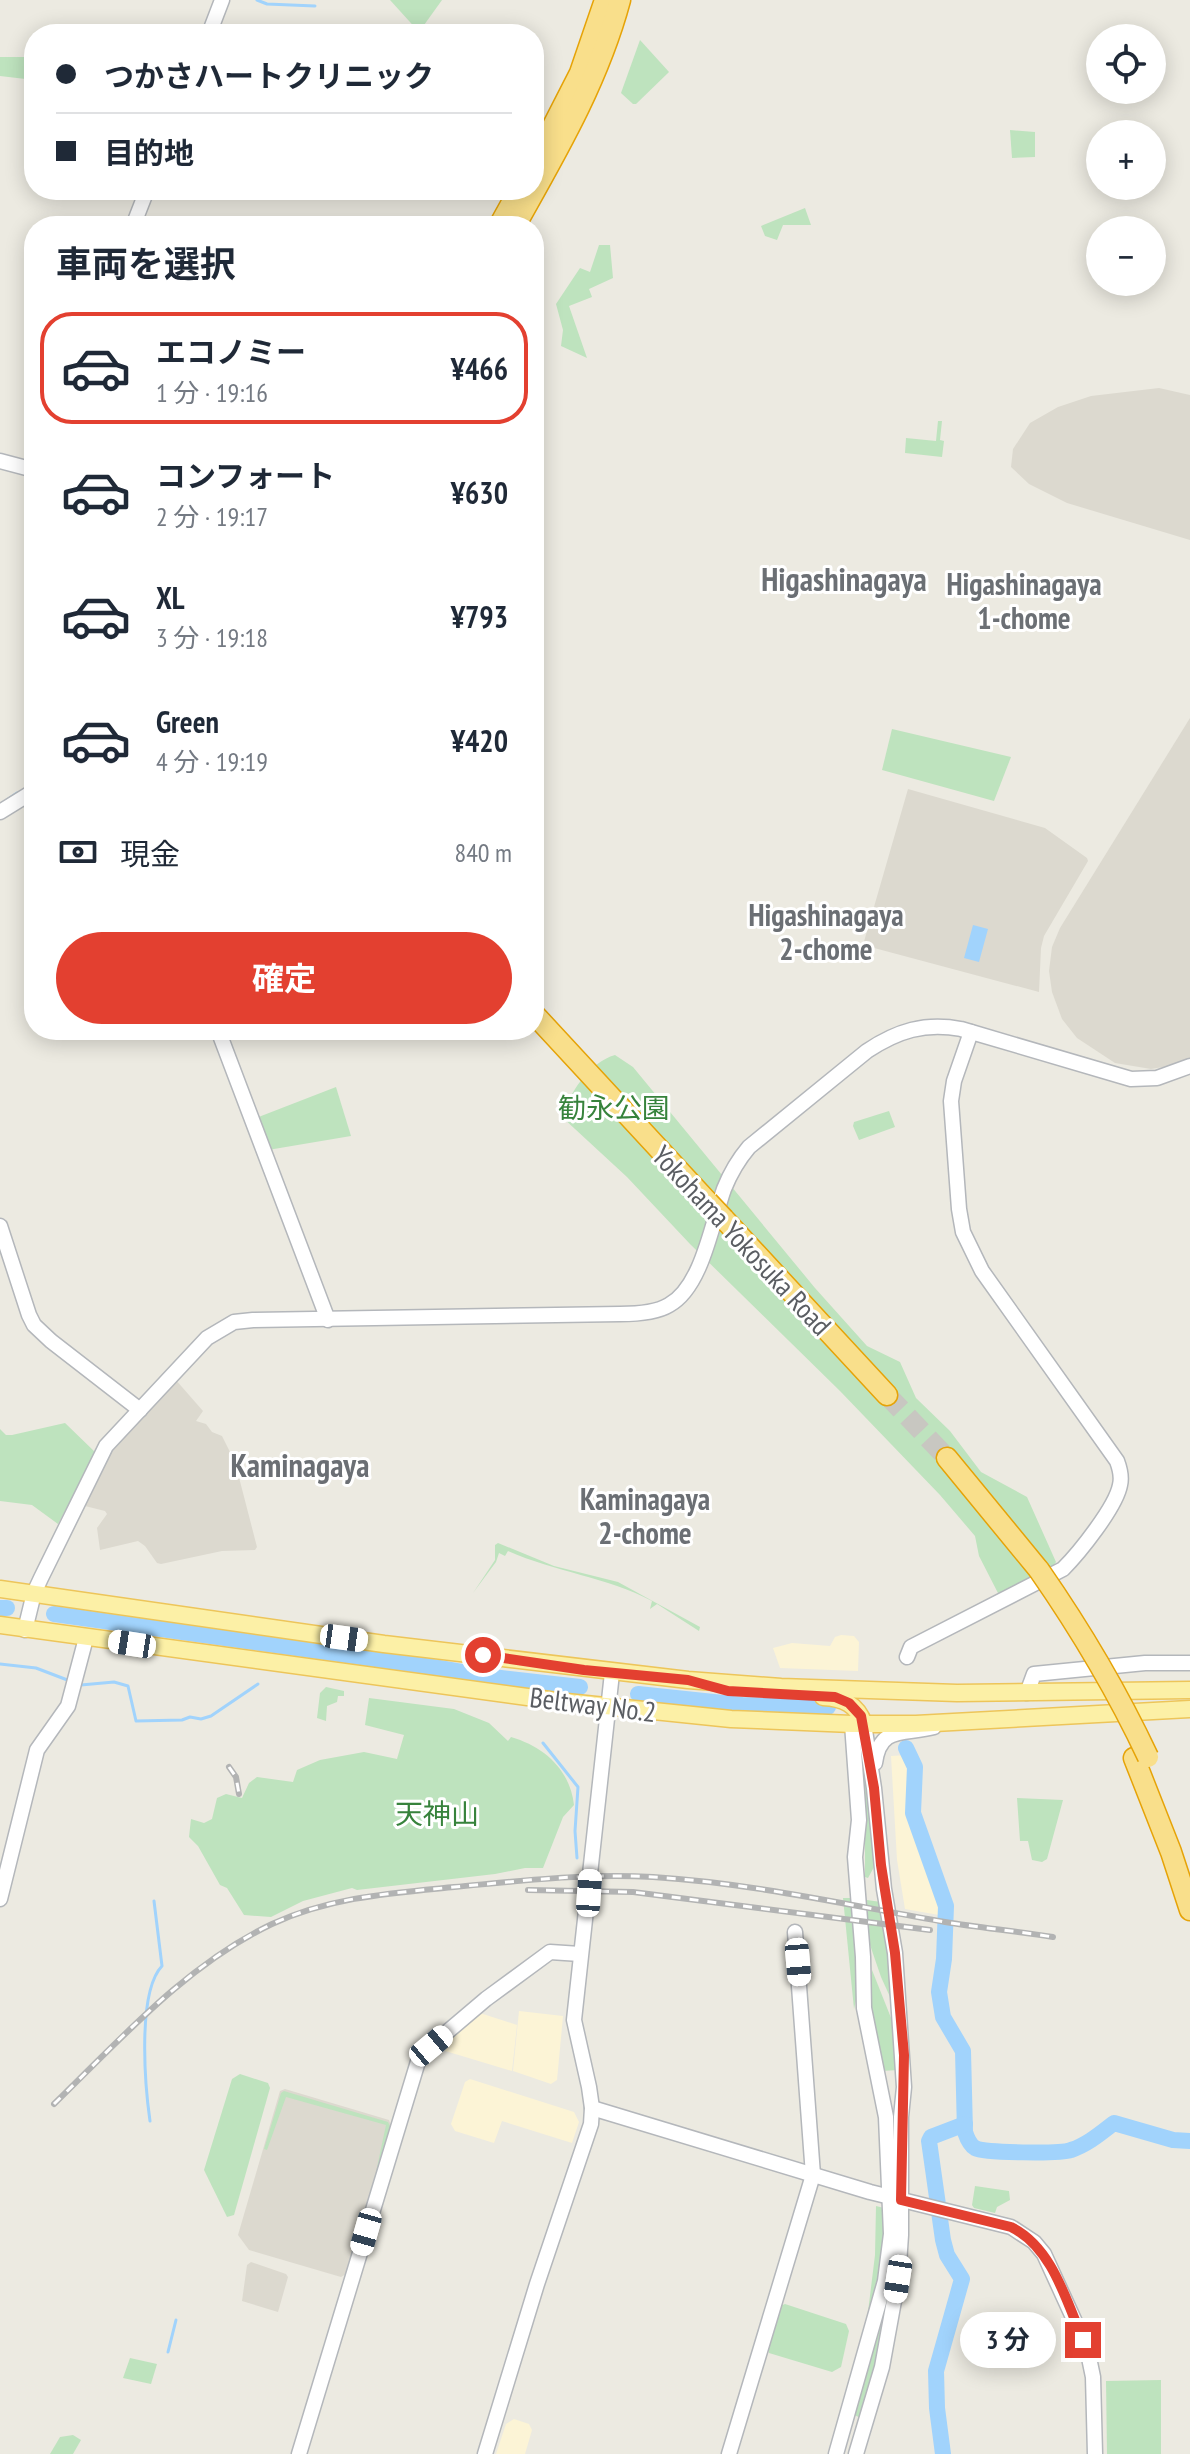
<!DOCTYPE html>
<html lang="ja">
<meta charset="utf-8">
<style>
:root{--surface:#fff;--page:#f6f6f7;--text:#1f2937;--muted:#747a83;--line:#e0e1e3;--accent:#e34030}
body{margin:0;font-family:"PT Sans Narrow","Noto Sans JP",sans-serif;background:var(--page);color:var(--text);height:100vh;display:flex;flex-direction:column;font-size:30px;white-space:nowrap}
*{box-sizing:border-box;margin:0}
p{font-size:26px;color:var(--muted)}
.icon{flex:none;width:44px;height:44px;fill:none;stroke:currentColor;stroke-width:2;stroke-linecap:round;stroke-linejoin:round}
.map{position:relative;flex:1;overflow:hidden}
.panel{position:absolute;left:24px;top:216px;width:520px;height:824px;display:flex;flex-direction:column;background:var(--surface);border-radius:32px;box-shadow:0 4px 20px #0003}
.panel>*{flex:none}
.top-card{position:absolute;left:24px;top:24px;width:520px;height:176px;border-radius:32px;box-shadow:0 4px 20px #0003;display:grid;align-content:center;height:176px;padding:0 32px;background:var(--surface)}
.fabs{position:absolute;left:1086px;top:24px;display:grid;gap:16px}
.fabs a{display:grid;place-items:center;width:80px;height:80px;border-radius:50%;background:var(--surface);box-shadow:0 4px 20px #0003;font-size:40px}
.end{position:absolute;width:36px;height:36px;margin:-18px;border:10px solid #e34030;background:#fff;box-shadow:0 0 0 4px #fff}
.from{border-radius:50%}
.bubble{position:absolute;height:56px;border-radius:28px;background:var(--surface);box-shadow:0 4px 20px #0003;font-size:26px;font-weight:700;line-height:56px;text-align:center}
.car{position:absolute;width:24px;height:48px;margin:-24px -12px;border-radius:10px;box-shadow:0 0 6px 2px #0007;background:linear-gradient(#fff 24%,#345 0 40%,#fff 0 76%,#345 0 86%,#fff 0)}
.top-card b{display:flex;align-items:center;gap:28px;height:76px;font-size:30px}
.top-card b+b{border-top:2px solid var(--line)}
.top-card i{width:20px;height:20px;background:var(--text)}
ul{padding:0;list-style:none}
li{display:flex;align-items:center;gap:24px;height:112px;margin:0 16px 12px;padding:0 16px;border:4px solid transparent;border-radius:32px}
li div{flex:1}
li b{display:block;font-size:30px}
li em{font-style:normal;font-weight:700}
li.selected{border-color:var(--accent)}
li>.icon{width:72px;height:72px;stroke-width:1.5}
h2{padding:0 32px;font-size:36px;line-height:96px}
.pay{display:flex;align-items:center;gap:20px;height:88px;padding:0 32px;font-size:30px}
.pay p{margin-inline-start:auto}
.action{display:flex;gap:16px;margin-top:auto;padding:16px 32px}
.action a{flex:1;height:92px;border-radius:48px;background:var(--accent);color:#fff;font-size:32px;font-weight:700;line-height:92px;text-align:center}
.map>svg:first-child{display:block}
</style>
<div class="map">
<svg width="1190" height="2454" viewBox="0 0 1190 2454">
<rect width="100%" height="100%" fill="#eceae1"/>
<!-- commercial -->
<g fill="#fcf4d6">
<path d="M841,1635l13,1 5,6 -1,29 -78,-3 -7,-20 19,-5 38,3 5,-9z"/>
<path d="M907,1755l3,58 24,67 5,35 -34,-6 -8,-49 -6,-104z"/>
<path d="M519,2011l44,5 -6,64 -6,4 -38,-13z"/>
<path d="M480,2013l37,12 -5,46 -70,-21 -1,-7z"/>
<path d="M470,2079l104,33 5,10 -7,21 -70,-22 -8,22 -39,-12 -4,-7 14,-42z"/>
<path d="M514,2419l15,5 3,6 -7,24h-29l10,-30z"/>
</g>
<!-- education -->
<g fill="#dcd9cf">
<path d="M1159,388l31,7v145l-123,-37 -38,-19 -18,-17 2,-18 17,-26 28,-16 33,-11z"/>
<path d="M1190,718v340l-15,7 -24,4 -36,-6 -38,-25 -15,-19 -10,-27 -3,-21 3,-24 8,-19z"/>
<path d="M908,789l137,39 42,30 1,3 -44,75 -3,12 -2,44 -176,-47z"/>
<path d="M175,1379l28,32 -7,10 10,3 6,8 10,4 13,26 22,85 -2,3 -33,1 -61,13 -4,-1 -12,-17 -7,-5 -38,9 -3,-22 10,-14 -2,-3 -24,-6 25,-48z"/>
<path d="M285,2089l104,31 2,6 -45,148 -5,3 -92,-27 -11,-15 42,-144z"/>
<path d="M251,2262l35,12 2,3 -10,35 -36,-11 5,-36z"/>
</g>
<!-- green -->
<g fill="#bee3be">
<path d="M390,0h52l-23,32z"/>
<path d="M640,40l29,32 -33,32h-3l-12,-11z"/>
<path d="M0,57h34v23l-34,-4z"/>
<path d="M1010,130l25,2v25l-23,1z"/>
<path d="M805,208l6,17h-28l-6,15 -12,-4 -4,-10z"/>
<path d="M599,245h11l3,33 -24,11 3,8 -23,9 18,52 -26,-12 2,-16 -7,-26 24,-36 10,4z"/>
<path d="M938,421h4l-2,19 4,1 -2,16 -37,-4 1,-15 30,3z"/>
<path d="M892,729l119,28 -17,44 -112,-31z"/>
<path d="M615,1055l18,12 182,221 52,58 33,16 16,36 34,33 31,41 46,25 29,65 -4,6 -53,27 -20,-39 -4,-20 -35,-41 -100,-104 -150,-147 -63,-67 -65,-60c7,-24 28,-55 53,-62z"/>
<path d="M336,1087l15,49 -83,14 -12,-32z"/>
<path d="M889,1111l6,16 -36,13 -6,-14 1,-4z"/>
<path d="M65,1423l31,30 -38,71 -26,-19 -32,-4v-72l6,6h6z"/>
<path d="M498,1543l56,23 64,16 82,45 -1,4 -42,-27 -7,5 2,-8c-45,-24 -97,-29 -144,-50l-3,5 -6,-3 -3,9 -23,31 22,-33v-15z"/>
<path d="M326,1687l18,4v5h-6l-1,6 -10,4 -1,15 -9,-3 3,-25z"/>
<path d="M369,1698l85,11 35,14 19,18 3,-4c34,10 59,33 63,68l-11,12 -20,51h-18l-30,6 -138,16 -5,-2 -49,13 -32,16 -27,-2 -17,-27 -7,-3 -22,-39 -9,-9 2,-18 13,4 8,-4 5,-21 9,-4 16,4 7,-15 8,-6 36,5 4,-12 23,-10 44,-8 33,7 7,-24 -39,-10z"/>
<path d="M864,1741l10,126 -6,11 -3,-1v-53l-6,-82z"/>
<path d="M1017,1798l46,2 -16,59 -5,3 -10,-2 -4,-19h-8z"/>
<path d="M843,1898h8l7,94 -4,17z"/>
<path d="M867,1900l14,2 15,108 -15,-33 -12,-35z"/>
<path d="M872,1970l25,63 2,37 -18,1 -12,-59z"/>
<path d="M240,2074l28,9 2,5 -36,127 -7,2 -23,-47 28,-91z"/>
<path d="M284,2091l104,31 2,4 -14,46 10,-47 -100,-28 -19,53 -3,-1 17,-56z"/>
<path d="M975,2186l34,5 1,9 -13,7 -2,6 -21,-5 -2,-3z"/>
<path d="M876,2206l8,2 1,36 -12,67 -6,9 8,-65z"/>
<path d="M889,2287l-2,37 -26,94 -7,-3 25,-83z"/>
<path d="M785,2304l61,20 3,7 -8,36 -9,5 -63,-19 -2,-8 13,-39z"/>
<path d="M130,2358l27,6 -6,20 -28,-6z"/>
<path d="M1161,2380v74h-54l-1,-73z"/>
<path d="M73,2435l8,5 -8,14h-23l10,-17z"/>
</g>
<!-- water -->
<path fill="#a1d3fc" d="M973,925l15,4 -9,33 -15,-4z"/>
<g fill="none" stroke-linecap="round" stroke-linejoin="round">
<!-- stream -->
<g stroke="#a1d3fc" stroke-width="3">
<path d="M257,0l10,4 48,2"/>
<path d="M7,800l10,-7"/>
<path d="M0,1664l36,4 34,13"/>
<path d="M81,1685l33,-3 14,4 8,35 46,-1 8,-3 11,2 10,-3 47,-32"/>
<path d="M543,1743l35,44 -3,44 2,27"/>
<path d="M150,2121c-5,-35 -13,-129 12,-155l-8,-65"/>
<path d="M168,2352l8,-32"/>
</g>
<!-- river -->
<g stroke="#a1d3fc" stroke-width="16">
<path d="M0,1608h7"/>
<path d="M54,1614l385,54 45,8 96,11"/>
<path d="M638,1694l104,11 86,2"/>
<path d="M906,1748l9,19 -2,46 33,93 -2,53 -5,33 4,25 20,34 2,81c2,6 5,13 10,16 10,5 85,6 96,2 16,-5 30,-17 43,-27l59,17 17,1"/>
<path d="M943,2454l-6,-46 -1,-37 26,-92 -15,-24 -4,-15 -14,-99 2,-4 34,-13"/>
</g>
<!-- highway-tunnel -->
<path stroke="#c8c7c1" stroke-width="20" stroke-dasharray="20 10" stroke-linecap="butt" d="M887,1395l60,63"/>
<!-- minor casing -->
<g stroke="#b4b7bb" stroke-width="17">
<g id="minor">
<path d="M209,34l13,-34"/>
<path d="M133,226l14,-36"/>
<path d="M0,461l34,9"/>
<path d="M0,812l34,-21"/>
<path d="M218,1030l110,290"/>
<path d="M0,1226l29,89 5,10 17,16 89,69"/>
<path d="M25,1630l9,-37 7,-15 65,-132 101,-108 27,-16 19,-2 367,-6c15,0 36,-1 49,-9 33,-18 43,-82 55,-116 6,-15 14,-29 25,-42l118,-96c30,-20 58,-29 94,-22l170,50 26,-1 33,-12"/>
<path d="M907,1657l4,-10 152,-78c16,-16 53,-62 57,-84 2,-8 0,-16 -3,-24l-135,-190 -19,-39 -4,-23 -8,-108 3,-20 17,-49"/>
<path d="M1027,1693l7,-19 111,-11h45"/>
<path d="M875,1763c5,-38 29,-28 59,-36"/>
<path d="M0,1899l37,-149 31,-44 18,-68"/>
<path d="M592,2108l278,84 141,35 23,15 10,12 43,94 6,29 2,77"/>
<path d="M299,2454l121,-399 66,-56 64,-47 30,2"/>
<path d="M485,2454l52,-170 54,-160 1,-16 -3,-21 -15,-67 38,-347"/>
<path d="M729,2454l84,-279 -18,-243"/>
<path d="M836,2454l49,-173 6,-47 -5,-117 -22,-109 -1,-51 -8,-100 4,-37 -7,-96"/>
<path d="M856,2454l26,-87 16,-88 3,-44v-118l3,-30 -9,-134 -11,-64 -10,-101 -10,-64"/>
</g>
</g>
<!-- major casing -->
<g stroke="#edc55a" stroke-width="19">
<g id="major">
<path d="M0,1589l384,55 304,36 93,7 176,6 233,-3"/>
<path d="M0,1625l557,76 174,18 121,5h64l274,-15"/>
<path d="M823,1697c20,1 34,7 41,27"/>
</g>
</g>
<!-- highway casing -->
<g stroke="#e6a307" stroke-width="23">
<g id="highway">
<path d="M534,163l46,-90 25,-73"/>
<path d="M499,226l20,-36"/>
<path d="M515,226c41,-73 83,-144 105,-226"/>
<path d="M534,1014l174,188"/>
<path d="M724,1219l163,176"/>
<path d="M947,1458l92,112"/>
<path d="M1134,1758l37,94 19,58"/>
</g>
</g>
<!-- minor -->
<use href="#minor" stroke="#fff" stroke-width="14"/>
<!-- major -->
<use href="#major" stroke="#fcf0a6" stroke-width="16"/>
<!-- highway -->
<use href="#highway" stroke="#f9df8b" stroke-width="20"/>
<!-- rail casing -->
<g stroke="#b2b3b3" stroke-width="6">
<g id="rail">
<path d="M229,1767l7,10 3,17"/>
<path d="M528,1890l105,2 297,38"/>
<path d="M54,2104c67,-65 132,-139 218,-180 58,-27 120,-31 182,-37 66,-6 132,-14 199,-10 98,6 195,28 292,45 36,6 72,9 108,15"/>
</g>
</g>
<!-- rail -->
<use href="#rail" stroke="#fff" stroke-width="3" stroke-dasharray="9" stroke-linecap="butt"/>
<!-- highway-bridge casing -->
<g stroke="#e6a307" stroke-width="23" stroke-linecap="butt">
<g id="highway-bridge">
<path d="M708,1202l16,17"/>
<path d="M1039,1570c41,59 78,121 109,187"/>
</g>
</g>
<!-- highway-bridge -->
<use href="#highway-bridge" stroke="#f9df8b" stroke-width="20"/>
</g>
<g fill="none" stroke-linecap="round" stroke-linejoin="round">
<!-- route -->
<path stroke="#e34030" stroke-width="10" d="M483,1655l101,15 104,10 40,11 107,6 14,6 12,13 13,72 7,77 14,88 9,102 -3,145 110,27c41,20 55,73 72,113"/>
</g>
<g text-anchor="middle" dominant-baseline="central" stroke-width="6" stroke-linejoin="round" paint-order="stroke">
<!-- park labels -->
<g font-size="28" fill="#37833c" stroke="#fff">
<text x="614" y="1107">勧永公園</text>
<text x="437" y="1813">天神山</text>
</g>
<!-- street labels -->
<g font-size="28" fill="#5a5d62" stroke="#fff">
<text transform="translate(742 1240) rotate(47)">Yokohama Yokosuka Road</text>
<text transform="translate(593 1704) rotate(7)">Beltway No.2</text>
</g>
<!-- neighbourhood labels -->
<g font-size="30" font-weight="bold" fill="#6b6f74" stroke="#fff">
<text x="1024" y="583">Higashinagaya<tspan x="1024" dy="34">1-chome</tspan></text>
<text x="826" y="914">Higashinagaya<tspan x="826" dy="34">2-chome</tspan></text>
<text x="645" y="1498">Kaminagaya<tspan x="645" dy="34">2-chome</tspan></text>
</g>
<!-- quarter labels -->
<g font-size="32" font-weight="bold" fill="#6b6f74" stroke="#fff">
<text x="844" y="579">Higashinagaya</text>
<text x="300" y="1465">Kaminagaya</text>
</g>
</g>
</svg>
<div class="fabs">
<a><svg class="icon" aria-label="locate" viewBox="0 0 24 24"><circle cx="12" cy="12" r="6"/><path d="M12 2v4M12 18v4M2 12h4M18 12h4"/></svg></a>
<a>+</a>
<a>−</a>
</div>
<i class="end from" style="left:483px;top:1655px"></i>
<i class="end" style="left:1083px;top:2340px"></i>
<div class="bubble" style="left:960px;top:2312px;width:96px">3 分</div>
<i class="car" style="left:344px;top:1638px;rotate:98deg"></i>
<i class="car" style="left:132px;top:1644px;rotate:279deg"></i>
<i class="car" style="left:589px;top:1893px;rotate:4deg"></i>
<i class="car" style="left:798px;top:1962px;rotate:175deg"></i>
<i class="car" style="left:431px;top:2046px;rotate:50deg"></i>
<i class="car" style="left:366px;top:2232px;rotate:196deg"></i>
<i class="car" style="left:898px;top:2279px;rotate:189deg"></i>
<div class="top-card">
<b><i class="from"></i>つかさハートクリニック</b>
<b><i></i>目的地</b>
</div>
<section class="panel">
<h2>車両を選択</h2>
<ul>
<li class="selected"><svg class="icon" aria-label="car" viewBox="0 0 24 24"><path d="M5 17H2v-5l4-1 3-4h7l3 4 3 1v5h-3M9 17h6M6 11h13"/><circle cx="7" cy="17" r="2"/><circle cx="17" cy="17" r="2"/></svg><div><b>エコノミー</b><p>1 分 · 19:16</p></div><em>¥466</em></li>
<li><svg class="icon" aria-label="car" viewBox="0 0 24 24"><path d="M5 17H2v-5l4-1 3-4h7l3 4 3 1v5h-3M9 17h6M6 11h13"/><circle cx="7" cy="17" r="2"/><circle cx="17" cy="17" r="2"/></svg><div><b>コンフォート</b><p>2 分 · 19:17</p></div><em>¥630</em></li>
<li><svg class="icon" aria-label="car" viewBox="0 0 24 24"><path d="M5 17H2v-5l4-1 3-4h7l3 4 3 1v5h-3M9 17h6M6 11h13"/><circle cx="7" cy="17" r="2"/><circle cx="17" cy="17" r="2"/></svg><div><b>XL</b><p>3 分 · 19:18</p></div><em>¥793</em></li>
<li><svg class="icon" aria-label="car" viewBox="0 0 24 24"><path d="M5 17H2v-5l4-1 3-4h7l3 4 3 1v5h-3M9 17h6M6 11h13"/><circle cx="7" cy="17" r="2"/><circle cx="17" cy="17" r="2"/></svg><div><b>Green</b><p>4 分 · 19:19</p></div><em>¥420</em></li>
</ul>
<div class="pay"><svg class="icon" aria-label="cash" viewBox="0 0 24 24"><path d="M3 7h18v10H3z"/><circle cx="12" cy="12" r="2"/></svg>現金<p>840 m</p></div>
<div class="action"><a>確定</a></div>
</section>
</div>
